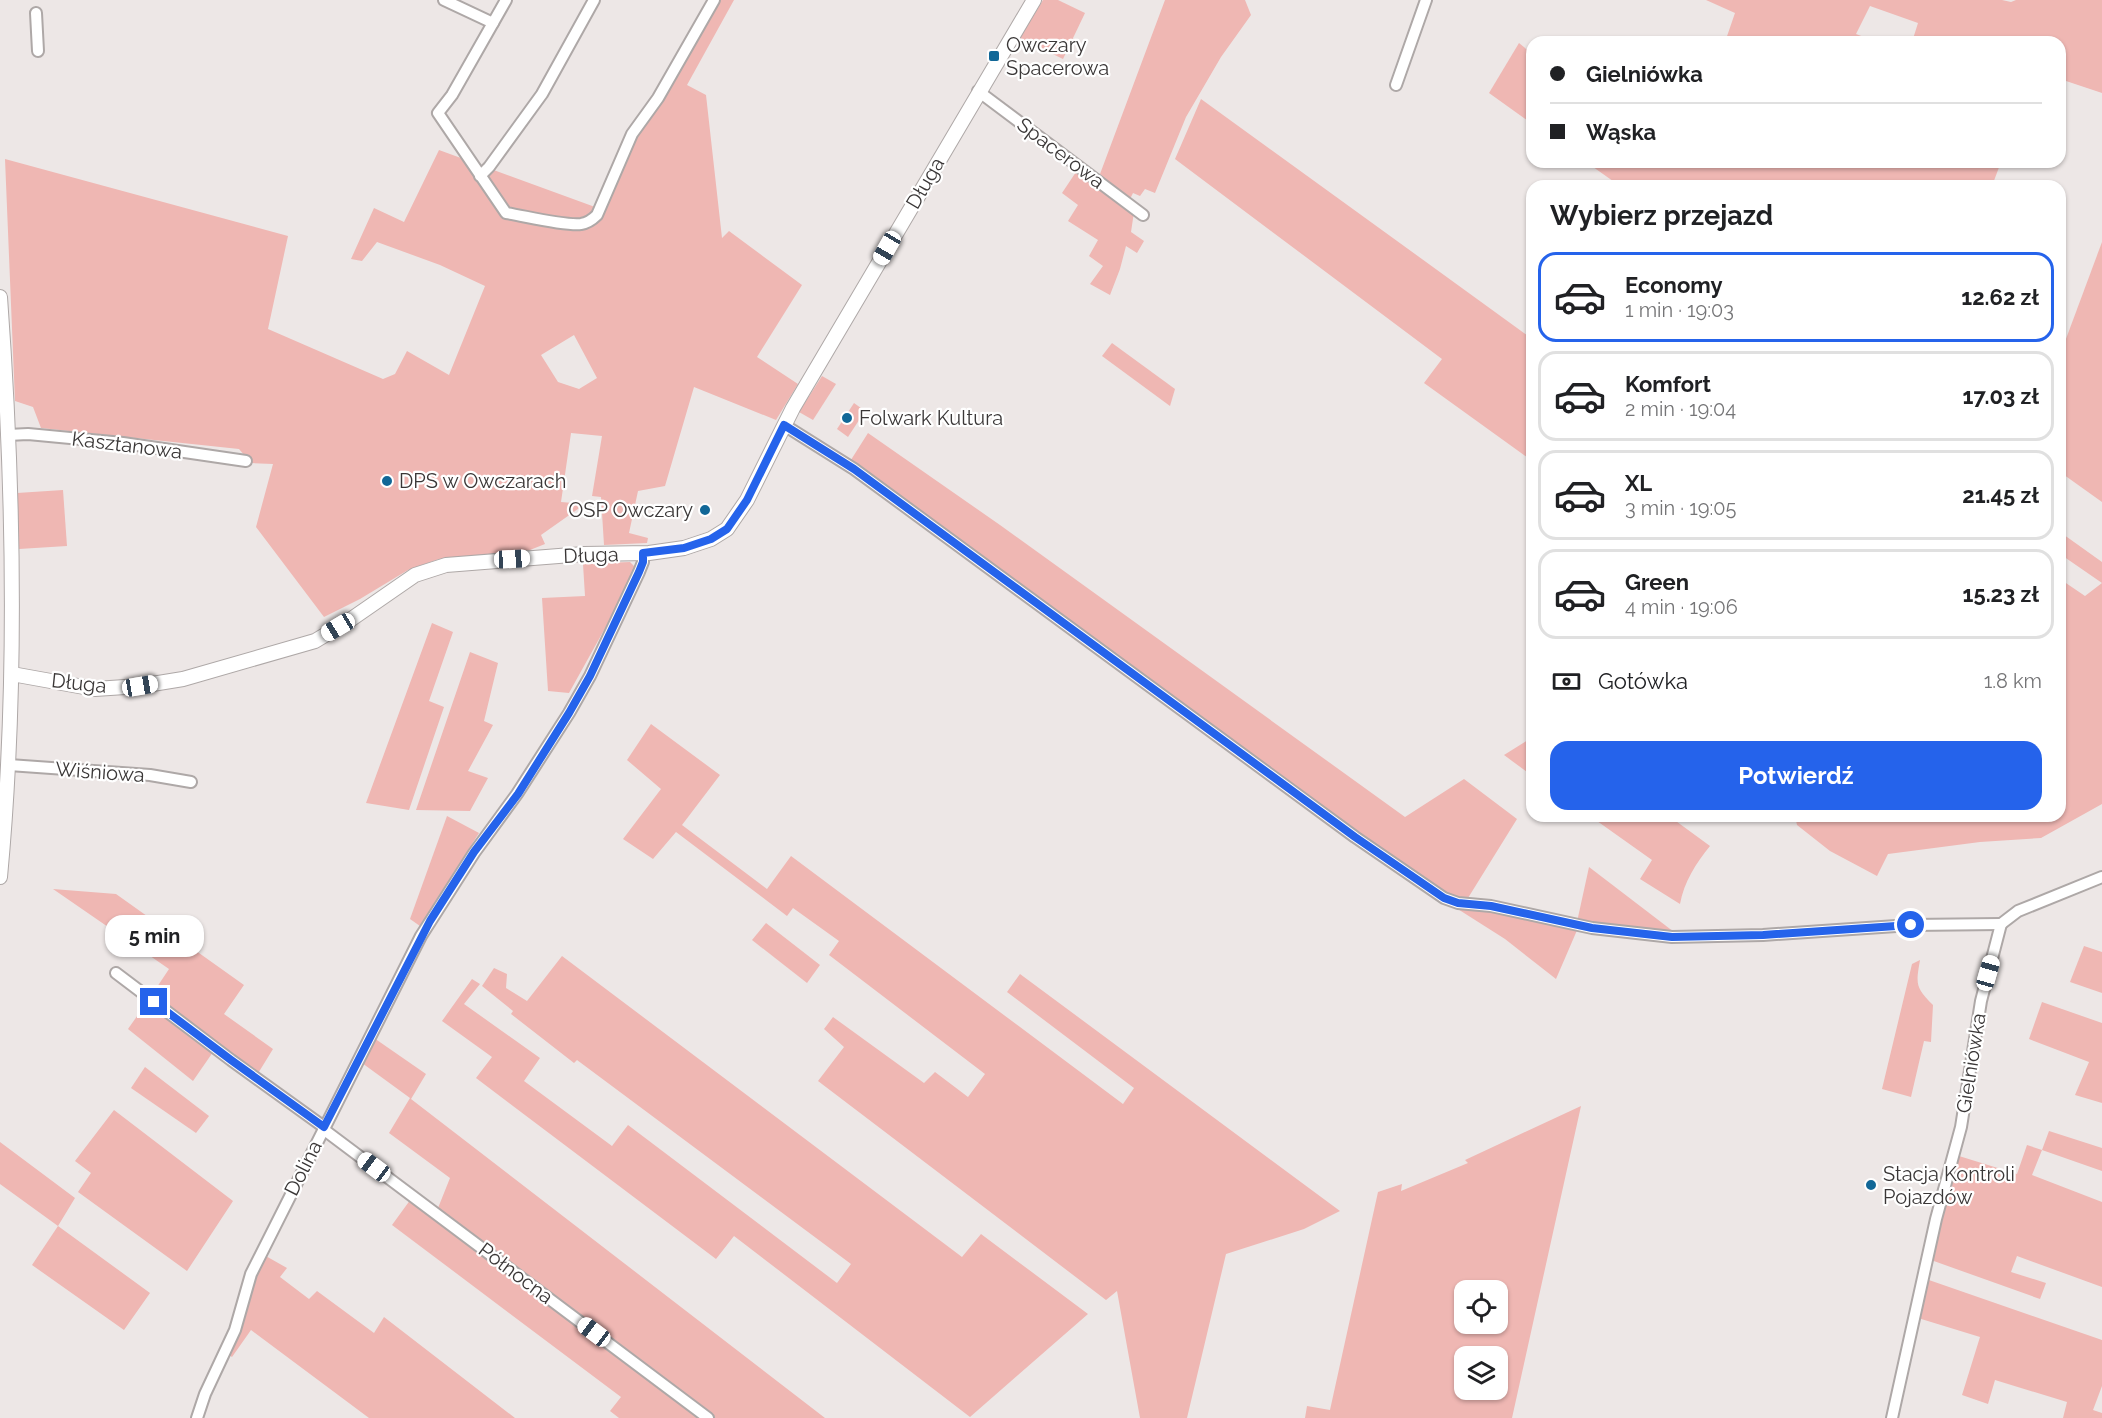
<!DOCTYPE html>
<html lang="pl">
<meta charset="utf-8">
<style>
:root{--surface:#fff;--page:#f2f2f2;--text:#202124;--muted:#757577;--line:#e0e0e0;--accent:#2563eb}
body{margin:0;font-family:Raleway,sans-serif;background:var(--page);color:var(--text);height:100vh;display:flex;flex-direction:column;font-size:22px;white-space:nowrap}
*{box-sizing:border-box;margin:0}
p{font-size:20px;color:var(--muted)}
.icon{flex:none;width:33px;height:33px;fill:none;stroke:currentColor;stroke-width:2;stroke-linecap:round;stroke-linejoin:round}
.map{position:relative;flex:1;overflow:hidden}
.panel{position:absolute;left:1526px;top:180px;width:540px;height:642px;display:flex;flex-direction:column;background:var(--surface);border-radius:18px;box-shadow:0 2px 4px #0004}
.panel>*{flex:none}
.hud{position:absolute;left:1526px;top:36px;width:540px;height:132px;border-radius:18px;box-shadow:0 2px 4px #0004;display:grid;align-content:center;height:132px;padding:0 24px;background:var(--surface)}
.fabs{position:absolute;left:1454px;top:1280px;display:grid;gap:12px}
.fabs a{display:grid;place-items:center;width:54px;height:54px;border-radius:12px;background:var(--surface);box-shadow:0 2px 4px #0004;font-size:30px}
.end{position:absolute;width:27px;height:27px;margin:-14px;border:8px solid #2563eb;background:#fff;box-shadow:0 0 0 3px #fff}
.from{border-radius:50%}
.bubble{position:absolute;height:42px;border-radius:18px;background:var(--surface);box-shadow:0 2px 4px #0004;font-size:20px;font-weight:700;line-height:42px;text-align:center}
.car{position:absolute;width:18px;height:36px;margin:-18px -9px;border-radius:8px;box-shadow:0 0 4px 2px #0007;background:linear-gradient(#fff 24%,#345 0 40%,#fff 0 76%,#345 0 86%,#fff 0)}
.hud b{display:flex;align-items:center;gap:21px;height:57px;font-size:22px}
.hud b+b{border-top:2px solid var(--line)}
.hud i{width:15px;height:15px;background:var(--text)}
ul{padding:0;list-style:none}
li{display:flex;align-items:center;gap:18px;height:90px;margin:0 12px 9px;padding:0 12px;border:3px solid var(--line);border-radius:18px}
li div{flex:1}
li b{display:block;font-size:22px}
li em{font-style:normal;font-weight:700}
li.selected{border-color:var(--accent)}
li>.icon{width:54px;height:54px;stroke-width:1.5}
h2{padding:0 24px;font-size:27px;line-height:72px}
.pay{display:flex;align-items:center;gap:15px;height:66px;padding:0 24px;font-size:22px}
.pay p{margin-inline-start:auto}
.primary-button{display:flex;gap:12px;margin-top:auto;padding:12px 24px}
.primary-button a{flex:1;height:69px;border-radius:18px;background:var(--accent);color:#fff;font-size:24px;font-weight:700;line-height:69px;text-align:center}
.map>svg:first-child{display:block}
</style>
<div class="map">
<svg width="2102" height="1418" viewBox="0 0 2102 1418">
<rect width="100%" height="100%" fill="#ede7e6"/>
<!-- green -->
<g fill="#efb7b3" fill-rule="evenodd">
<path d="M714,0h20l-47,85 19,10 16,143 7,-7 73,54 -45,72 41,27 -22,36 -82,-33 -29,99 -27,5 -9,42 19,5 -1,5 -43,2 -3,-48 -9,-1 10,-60 -31,-3 -10,69 24,2 -44,31 4,9 -15,6 -91,9 -31,11 -48,29 -36,18 -68,-90 17,-63 -22,-1 -12,-14 -198,-21 -8,-21 -18,-6 -10,-242 283,77 -20,93 115,50 12,-5 12,-23 42,24 36,-89 -45,-21 -63,-23 -15,19 -11,-2 23,-51 30,14 35,-72 156,57zM574,335l23,43 -18,11 -21,-7 -17,-27z"/>
<path d="M1043,0h15l27,13 -22,46 -43,-21z"/>
<path d="M1165,0h80l6,15 -30,42 -35,60 -31,76 -10,-4 -5,7 -7,-3 -4,8 -29,-27z"/>
<path d="M1706,0h296l9,2 5,-2h86v93l-42,-14v-37h-148l6,-19 -48,-17 -14,28 21,8h-152l10,-29z"/>
<path d="M1519,43l12,10v70l-42,-30z"/>
<path d="M1201,99l330,239v122l-107,-77 18,-24 -267,-200z"/>
<path d="M1586,162h415l-9,24h-372z"/>
<path d="M1078,169l56,43 -3,20 13,9 -7,12 -11,-7 -6,23 -10,26 -20,-11 13,-18 -14,-10 9,-16 -30,-19 10,-16 -16,-12z"/>
<path d="M2102,242v260l-42,-30v-117z"/>
<path d="M1112,343l63,46 -5,17 -68,-50z"/>
<path d="M822,376l14,8 -23,36 -14,-8z"/>
<path d="M854,403l11,8 -17,26 -11,-8z"/>
<path d="M868,433l132,92 405,292 59,-38 53,40 -49,79 -20,-3 -82,-54 -517,-378z"/>
<path d="M63,490l4,56 -48,3 -2,-56z"/>
<path d="M2060,532l42,30v242l-61,34 -61,4 -92,12 -11,22 -47,-25 -33,-26 -2,-9h265v-38l2,-1 -2,-2v-196l25,17 17,-13 -42,-29z"/>
<path d="M630,562l6,6 -22,44 -45,81 -21,-2 -6,-93 43,-2 -2,-32z"/>
<path d="M432,623l21,9 -24,69 15,6 -35,103 -43,-7z"/>
<path d="M470,652l28,11 -14,58 9,4 -25,46 20,7 -18,33 -54,-1z"/>
<path d="M651,724l69,51 -38,50 85,64 24,-33 332,248 11,-16 -127,-96 13,-18 320,237 -36,18 -78,25 -39,164h-47l-23,-127 -11,9 -288,-219 26,-34 -20,-18 9,-12 91,66 11,-11 33,25 17,-23 -156,-119 10,-14 -46,-33 -6,8 -111,-84 -23,27 -30,-20 38,-50 -34,-29z"/>
<path d="M1531,738v37l-27,-20z"/>
<path d="M447,816l32,17 -59,93 -10,-7z"/>
<path d="M1590,816h79l41,30c-14,17 -26,36 -30,58l-40,-25 12,-19z"/>
<path d="M1589,867l85,65 -97,-10z"/>
<path d="M53,889l63,5 128,91 -20,29 49,35 -16,26 -106,-79 18,-27z"/>
<path d="M1453,906l24,2 101,20 -22,51 -51,-40z"/>
<path d="M766,923l54,42 -13,18 -55,-43z"/>
<path d="M2084,946l18,6v41l-32,-11z"/>
<path d="M562,956l400,301 19,-23 107,80 -118,103 -236,-181 -18,23 -240,-181 16,-21 -50,-36 30,-42 8,5 -16,20 76,54 -16,23 88,65 16,-21 209,158 14,-19 -274,-204 -3,3 -63,-49 2,-3 -31,-25 12,-18 13,6 -1,14 21,13z"/>
<path d="M1920,960c-4,24 -5,27 13,45l-2,37 -7,-1 -13,56 -29,-8 30,-125z"/>
<path d="M147,1002l66,50 -20,29 -65,-52z"/>
<path d="M2042,1002l60,21v80l-27,-8 14,-33 -60,-23z"/>
<path d="M374,1038l52,36 -15,25 414,319h-206l-9,-7 11,-14 -229,-172 24,-33 22,16 12,-30 -61,-45 21,-35 -48,-35z"/>
<path d="M145,1067l64,49 -13,17 -65,-45z"/>
<path d="M1581,1106l-69,312h-207l2,-12 23,4 48,-218 24,-8 -1,7 67,-28 -3,-3zM1464,1290h33v33h-33zM1464,1356h33v33h-33z"/>
<path d="M114,1110l119,91 -46,70 -109,-79 13,-19 -16,-12z"/>
<path d="M2049,1131l53,17v23l-60,-21 -10,25 70,27v85l-85,-31 -6,16 35,11 -6,16 -109,-39 7,-35 21,-69 58,18 10,-29 15,5z"/>
<path d="M0,1142l75,56 -17,28 92,67 -26,37 -92,-65 26,-39 -58,-42z"/>
<path d="M264,1255l23,13 -7,9 29,22 8,-8 57,42 10,-16 131,101h-146l-118,-88 -19,27 -4,-3 14,-33z"/>
<path d="M1926,1279l176,61v46l-9,24 9,3v5h-39l4,-16 -72,-22 -7,24 -26,-9 18,-58 -62,-19z"/>
</g>
<g fill="none" stroke-linecap="round" stroke-linejoin="round">
<!-- minor casing -->
<g stroke="#aea8a7" stroke-width="14">
<g id="minor">
<path d="M444,0l49,23"/>
<path d="M506,0l-54,95 -14,18 68,100c19,3 58,13 75,11 7,-1 11,-4 16,-9l35,-81 26,-36 56,-98"/>
<path d="M36,13l2,38"/>
<path d="M1396,85l30,-85"/>
<path d="M978,91l165,124"/>
<path d="M480,176l9,-9 53,-73 52,-94"/>
<path d="M784,425l70,44 501,368 89,61 14,5 33,3 101,22 80,9 91,-2 148,-10 90,-1"/>
<path d="M8,435l20,-1 95,9 123,18"/>
<path d="M9,765l141,10 41,7"/>
<path d="M2001,924l17,-13 84,-34"/>
<path d="M116,973l115,87 93,67"/>
<path d="M323,1129l385,289"/>
<path d="M197,1418l8,-24 30,-64 16,-56 170,-338 53,-83 43,-59 52,-81 21,-37 49,-104 4,-10v-9"/>
<path d="M1892,1418l44,-199 25,-92 20,-126 20,-77"/>
</g>
</g>
<!-- tertiary casing -->
<g stroke="#aea8a7" stroke-width="16">
<g id="tertiary">
<path d="M0,297c14,192 18,388 0,580"/>
<path d="M12,674l83,15 45,-3 43,-7 132,-38 35,-21 65,-45 31,-10 138,-11 65,-1 35,-5 27,-9 16,-10 20,-29 46,-92 241,-408"/>
</g>
</g>
<!-- minor -->
<use href="#minor" stroke="#fff" stroke-width="10"/>
<!-- tertiary -->
<use href="#tertiary" stroke="#fff" stroke-width="14"/>
</g>
<g fill="none" stroke-linecap="round" stroke-linejoin="round">
<!-- route -->
<path stroke="#2563eb" stroke-width="8" d="M154,1002l77,58 93,67 106,-206 44,-69 44,-58 51,-81 21,-37 49,-104 4,-10v-9l41,-5 27,-9 16,-10 20,-29 37,-75 70,44 501,368 89,61 14,5 33,3 101,22 80,9 91,-2 148,-10"/>
</g>
<!-- markers -->
<g fill="#116797" stroke="#fff" stroke-width="2">
<rect x="988" y="50" width="12" height="12" rx="3"/>
<circle cx="847" cy="418" r="6"/>
<circle cx="387" cy="481" r="6"/>
<circle cx="705" cy="510" r="6"/>
<circle cx="1871" cy="1185" r="6"/>
</g>
<g text-anchor="middle" dominant-baseline="central" stroke-width="4.5" stroke-linejoin="round" paint-order="stroke">
<!-- poi labels -->
<g font-size="20" fill="#3a3737" stroke="#fff" text-anchor="start">
<text x="1006" y="45">Owczary<tspan x="1006" dy="23">Spacerowa</tspan></text>
<text x="859" y="418">Folwark Kultura</text>
<text x="399" y="481">DPS w Owczarach</text>
<text x="693" y="510" text-anchor="end">OSP Owczary</text>
<text x="1883" y="1174">Stacja Kontroli<tspan x="1883" dy="23">Pojazdów</tspan></text>
</g>
<!-- street labels -->
<g font-size="20" fill="#3a3737" stroke="#fff">
<text transform="translate(1061 153) rotate(37)">Spacerowa</text>
<text transform="translate(925 183) rotate(-60)">Długa</text>
<text transform="translate(127 445) rotate(7)">Kasztanowa</text>
<text transform="translate(591 555) rotate(-2)">Długa</text>
<text transform="translate(79 683) rotate(6)">Długa</text>
<text transform="translate(100 772) rotate(4)">Wiśniowa</text>
<text transform="translate(1971 1063) rotate(-81)">Gielniówka</text>
<text transform="translate(303 1168) rotate(-63)">Dolina</text>
<text transform="translate(516 1273) rotate(37)">Północna</text>
</g>
</g>
</svg>
<div class="fabs">
<a><svg class="icon" aria-label="locate" viewBox="0 0 24 24"><circle cx="12" cy="12" r="6"/><path d="M12 2v4M12 18v4M2 12h4M18 12h4"/></svg></a>
<a><svg class="icon" aria-label="layers" viewBox="0 0 24 24"><path d="M12 4l9 5-9 5-9-5zM3 14l9 5 9-5"/></svg></a>
</div>
<i class="end from" style="left:1911px;top:925px"></i>
<i class="end" style="left:154px;top:1002px"></i>
<div class="bubble" style="left:105px;top:915px;width:99px">5 min</div>
<i class="car" style="left:887px;top:248px;rotate:210deg"></i>
<i class="car" style="left:512px;top:559px;rotate:87deg"></i>
<i class="car" style="left:338px;top:627px;rotate:239deg"></i>
<i class="car" style="left:140px;top:686px;rotate:80deg"></i>
<i class="car" style="left:1988px;top:973px;rotate:16deg"></i>
<i class="car" style="left:374px;top:1167px;rotate:307deg"></i>
<i class="car" style="left:594px;top:1332px;rotate:307deg"></i>
<div class="hud">
<b><i class="from"></i>Gielniówka</b>
<b><i></i>Wąska</b>
</div>
<section class="panel">
<h2>Wybierz przejazd</h2>
<ul>
<li class="selected"><svg class="icon" aria-label="car" viewBox="0 0 24 24"><path d="M5 17H2v-5l4-1 3-4h7l3 4 3 1v5h-3M9 17h6M6 11h13"/><circle cx="7" cy="17" r="2"/><circle cx="17" cy="17" r="2"/></svg><div><b>Economy</b><p>1 min · 19:03</p></div><em>12.62 zł</em></li>
<li><svg class="icon" aria-label="car" viewBox="0 0 24 24"><path d="M5 17H2v-5l4-1 3-4h7l3 4 3 1v5h-3M9 17h6M6 11h13"/><circle cx="7" cy="17" r="2"/><circle cx="17" cy="17" r="2"/></svg><div><b>Komfort</b><p>2 min · 19:04</p></div><em>17.03 zł</em></li>
<li><svg class="icon" aria-label="car" viewBox="0 0 24 24"><path d="M5 17H2v-5l4-1 3-4h7l3 4 3 1v5h-3M9 17h6M6 11h13"/><circle cx="7" cy="17" r="2"/><circle cx="17" cy="17" r="2"/></svg><div><b>XL</b><p>3 min · 19:05</p></div><em>21.45 zł</em></li>
<li><svg class="icon" aria-label="car" viewBox="0 0 24 24"><path d="M5 17H2v-5l4-1 3-4h7l3 4 3 1v5h-3M9 17h6M6 11h13"/><circle cx="7" cy="17" r="2"/><circle cx="17" cy="17" r="2"/></svg><div><b>Green</b><p>4 min · 19:06</p></div><em>15.23 zł</em></li>
</ul>
<div class="pay"><svg class="icon" aria-label="cash" viewBox="0 0 24 24"><path d="M3 7h18v10H3z"/><circle cx="12" cy="12" r="2"/></svg>Gotówka<p>1.8 km</p></div>
<div class="primary-button"><a>Potwierdź</a></div>
</section>
</div>
